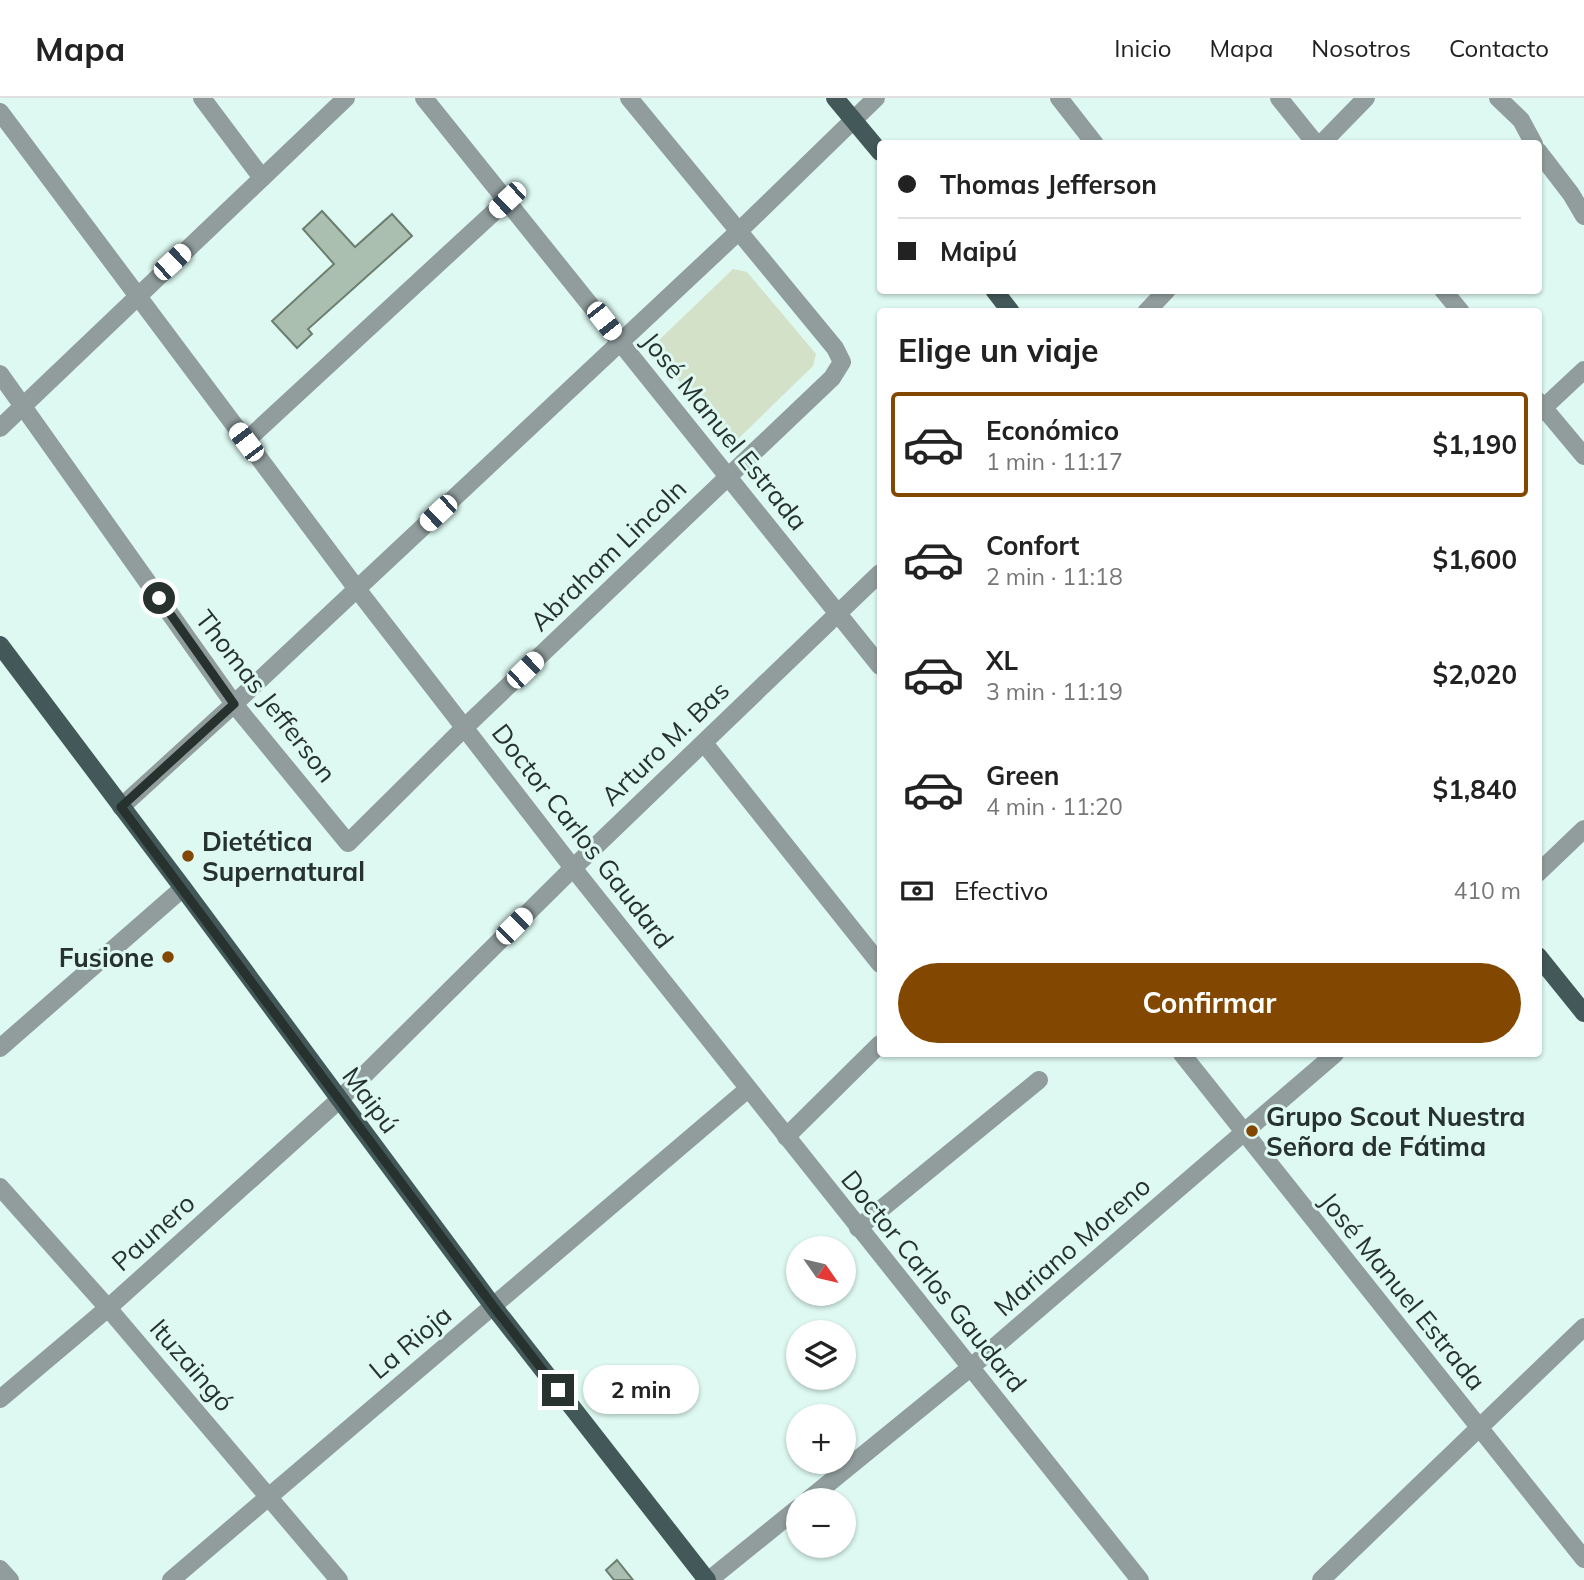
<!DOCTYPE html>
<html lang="es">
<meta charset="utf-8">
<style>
:root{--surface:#fff;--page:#f6f6f6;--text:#222;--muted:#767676;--line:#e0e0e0;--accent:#824700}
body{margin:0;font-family:Mulish,sans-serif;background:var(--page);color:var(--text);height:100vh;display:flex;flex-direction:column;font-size:26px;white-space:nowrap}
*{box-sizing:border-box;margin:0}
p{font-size:23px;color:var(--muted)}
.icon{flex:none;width:38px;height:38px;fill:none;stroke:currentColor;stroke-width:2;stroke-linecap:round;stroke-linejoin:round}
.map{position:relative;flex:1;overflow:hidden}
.drawer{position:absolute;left:877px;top:210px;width:665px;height:749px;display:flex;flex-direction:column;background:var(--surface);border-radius:7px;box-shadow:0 2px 5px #0004}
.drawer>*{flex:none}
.top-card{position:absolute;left:877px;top:42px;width:665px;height:154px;border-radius:7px;box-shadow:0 2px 5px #0004;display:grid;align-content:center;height:154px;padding:0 21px;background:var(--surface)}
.needle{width:46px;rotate:124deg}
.fabs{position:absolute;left:786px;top:1138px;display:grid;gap:14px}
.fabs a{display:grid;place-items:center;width:70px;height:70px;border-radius:50%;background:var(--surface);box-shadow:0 2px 5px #0004;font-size:35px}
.end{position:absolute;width:32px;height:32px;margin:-16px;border:9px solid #27322f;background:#fff;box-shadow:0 0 0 4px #fff}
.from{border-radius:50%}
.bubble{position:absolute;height:49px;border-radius:24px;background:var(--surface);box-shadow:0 2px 5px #0004;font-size:23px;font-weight:700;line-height:49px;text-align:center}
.car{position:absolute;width:21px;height:42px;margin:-21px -10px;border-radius:9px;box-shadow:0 0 5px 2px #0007;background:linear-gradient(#fff 24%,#345 0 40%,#fff 0 76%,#345 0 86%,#fff 0)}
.top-card b{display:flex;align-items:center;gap:24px;height:66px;font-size:26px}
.top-card b+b{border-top:2px solid var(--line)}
.top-card i{width:18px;height:18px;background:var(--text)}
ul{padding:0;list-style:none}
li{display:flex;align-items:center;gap:21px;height:105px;margin:0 14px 10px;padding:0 7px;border:4px solid transparent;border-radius:7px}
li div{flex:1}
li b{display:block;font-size:26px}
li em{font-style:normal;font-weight:700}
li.active{border-color:var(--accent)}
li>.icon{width:63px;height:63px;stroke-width:1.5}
h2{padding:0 21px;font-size:32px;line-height:84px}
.pay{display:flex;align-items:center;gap:18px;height:77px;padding:0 21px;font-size:26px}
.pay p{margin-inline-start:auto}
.button{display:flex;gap:14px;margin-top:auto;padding:14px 21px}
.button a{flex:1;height:80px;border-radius:42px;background:var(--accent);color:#fff;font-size:28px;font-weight:700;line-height:80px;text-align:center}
header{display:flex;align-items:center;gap:42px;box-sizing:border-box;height:98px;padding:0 35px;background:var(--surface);border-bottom:2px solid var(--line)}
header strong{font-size:33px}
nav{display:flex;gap:38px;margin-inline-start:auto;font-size:24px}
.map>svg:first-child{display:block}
</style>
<header>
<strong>Mapa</strong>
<nav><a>Inicio</a><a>Mapa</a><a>Nosotros</a><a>Contacto</a></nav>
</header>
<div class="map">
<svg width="1584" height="1482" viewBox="0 0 1584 1482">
<rect width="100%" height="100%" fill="#ddf9f1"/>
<!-- green -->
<path fill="#d3e1c8" d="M733,171l14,3 69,82 -3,12 -74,72h-11l-72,-84 1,-12z"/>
<!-- building -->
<g fill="#abbfb0" stroke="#6b7e70" stroke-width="2">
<path d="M322,113l33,36 37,-33 20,22 -104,93 4,5 -15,14 -25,-27 62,-57 -31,-35z"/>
<path d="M617,1462l16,20h-19l-8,-10z"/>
</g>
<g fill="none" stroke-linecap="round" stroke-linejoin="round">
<!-- minor -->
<g stroke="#919d9d" stroke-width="18">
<path d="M202,0l60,80"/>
<path d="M424,0l456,568"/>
<path d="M1059,0l36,46"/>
<path d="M1279,0l37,46"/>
<path d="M1498,0l23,22 13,24"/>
<path d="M0,14l357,477 216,279 567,712"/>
<path d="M1321,46l45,-46"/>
<path d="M1538,53l33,43 13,22"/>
<path d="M1443,192l18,22"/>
<path d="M1146,214l21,-22"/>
<path d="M0,276l234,330 114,139 116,-115 368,-350 10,-16 -7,-14 -206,-250"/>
<path d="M1538,303l46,55"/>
<path d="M1538,315l46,-43"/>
<path d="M0,330l346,-330"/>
<path d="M246,343l261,-241"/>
<path d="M704,645l176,221"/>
<path d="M121,709l113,-103 505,-473 137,-133"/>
<path d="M1538,775l46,-44"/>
<path d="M0,950l183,-160"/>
<path d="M1182,956l402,505"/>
<path d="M786,1039l94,-93"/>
<path d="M0,1089l108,121 231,272"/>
<path d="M858,1130l181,-148"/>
<path d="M0,1301l108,-91 231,-208 234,-232 307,-295"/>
<path d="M808,1402l162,-132 365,-314"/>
<path d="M0,1471l10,11"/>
<path d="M171,1482l577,-491"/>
<path d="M709,1482l89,-72"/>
<path d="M1321,1482l263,-253"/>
</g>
<!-- major -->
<g stroke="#435859" stroke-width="18">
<path d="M835,0l45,54"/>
<path d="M994,192l17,22"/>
<path d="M0,547l183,243 310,418 214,274"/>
<path d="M1538,858l46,57"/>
</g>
</g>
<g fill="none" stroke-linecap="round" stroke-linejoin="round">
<!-- route -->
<path stroke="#27322f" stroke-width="9" d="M159,500l75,106 -113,103 372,499 65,84"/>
</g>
<!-- markers -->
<g fill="#824700" stroke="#ddf9f1" stroke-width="2.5">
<circle cx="188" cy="758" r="7"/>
<circle cx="168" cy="859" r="7"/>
<circle cx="1252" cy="1033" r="7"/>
</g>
<g text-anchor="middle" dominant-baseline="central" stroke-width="6" stroke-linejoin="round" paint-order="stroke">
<!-- street labels -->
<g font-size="26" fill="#27322f" stroke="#ddf9f1">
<text transform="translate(725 333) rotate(51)">José Manuel Estrada</text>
<text transform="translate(608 457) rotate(-44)">Abraham Lincoln</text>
<text transform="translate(266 598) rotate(52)">Thomas Jefferson</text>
<text transform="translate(665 645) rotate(-44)">Arturo M. Bas</text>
<text transform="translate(583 738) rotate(52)">Doctor Carlos Gaudard</text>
<text transform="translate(371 1002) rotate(53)">Maipú</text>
<text transform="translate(153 1134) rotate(-42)">Paunero</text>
<text transform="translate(1072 1148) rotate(-41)">Mariano Moreno</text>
<text transform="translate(934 1183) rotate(51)">Doctor Carlos Gaudard</text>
<text transform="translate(1403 1193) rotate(51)">José Manuel Estrada</text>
<text transform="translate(410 1244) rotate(-40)">La Rioja</text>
<text transform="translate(192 1267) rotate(49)">Ituzaingó</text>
</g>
<!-- poi labels -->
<g font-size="26" font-weight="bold" fill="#27322f" stroke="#ddf9f1" text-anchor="start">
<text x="202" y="743">Dietética<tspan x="202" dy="30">Supernatural</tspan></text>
<text x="154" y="859" text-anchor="end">Fusione</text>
<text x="1266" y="1018">Grupo Scout Nuestra<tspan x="1266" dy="30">Señora de Fátima</tspan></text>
</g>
</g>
</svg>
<div class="fabs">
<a><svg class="needle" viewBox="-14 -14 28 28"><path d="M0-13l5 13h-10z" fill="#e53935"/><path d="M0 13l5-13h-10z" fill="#767676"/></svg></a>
<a><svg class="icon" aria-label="layers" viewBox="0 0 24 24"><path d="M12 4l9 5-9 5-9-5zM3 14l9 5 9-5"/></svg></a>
<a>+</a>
<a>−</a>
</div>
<i class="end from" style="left:159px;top:500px"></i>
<i class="end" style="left:558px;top:1292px"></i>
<div class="bubble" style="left:583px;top:1267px;width:116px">2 min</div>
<i class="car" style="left:507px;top:102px;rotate:227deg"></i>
<i class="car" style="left:172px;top:164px;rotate:47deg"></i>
<i class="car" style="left:604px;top:223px;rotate:142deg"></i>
<i class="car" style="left:246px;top:344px;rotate:323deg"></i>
<i class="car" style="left:438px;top:415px;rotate:227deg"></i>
<i class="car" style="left:525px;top:572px;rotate:46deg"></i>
<i class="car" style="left:514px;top:828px;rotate:45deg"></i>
<div class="top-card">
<b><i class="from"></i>Thomas Jefferson</b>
<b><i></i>Maipú</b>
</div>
<section class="drawer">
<h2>Elige un viaje</h2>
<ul>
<li class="active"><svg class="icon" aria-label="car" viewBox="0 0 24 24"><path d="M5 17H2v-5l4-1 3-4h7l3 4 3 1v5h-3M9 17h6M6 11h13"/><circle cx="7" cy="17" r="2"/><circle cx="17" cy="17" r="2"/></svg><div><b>Económico</b><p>1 min · 11:17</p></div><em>$1,190</em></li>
<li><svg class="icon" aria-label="car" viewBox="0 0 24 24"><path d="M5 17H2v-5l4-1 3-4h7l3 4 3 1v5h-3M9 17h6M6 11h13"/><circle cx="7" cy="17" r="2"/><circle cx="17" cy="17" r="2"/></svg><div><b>Confort</b><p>2 min · 11:18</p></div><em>$1,600</em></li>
<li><svg class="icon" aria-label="car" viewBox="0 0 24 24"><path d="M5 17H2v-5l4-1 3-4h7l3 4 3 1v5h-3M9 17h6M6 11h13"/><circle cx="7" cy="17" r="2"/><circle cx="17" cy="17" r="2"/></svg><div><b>XL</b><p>3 min · 11:19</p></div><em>$2,020</em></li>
<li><svg class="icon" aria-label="car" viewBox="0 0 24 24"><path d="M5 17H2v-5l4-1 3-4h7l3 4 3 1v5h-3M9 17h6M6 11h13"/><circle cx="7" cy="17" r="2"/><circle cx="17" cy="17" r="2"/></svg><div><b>Green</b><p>4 min · 11:20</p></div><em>$1,840</em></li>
</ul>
<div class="pay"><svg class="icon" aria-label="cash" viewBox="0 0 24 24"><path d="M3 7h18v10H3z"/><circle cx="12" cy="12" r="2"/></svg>Efectivo<p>410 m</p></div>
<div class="button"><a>Confirmar</a></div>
</section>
</div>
